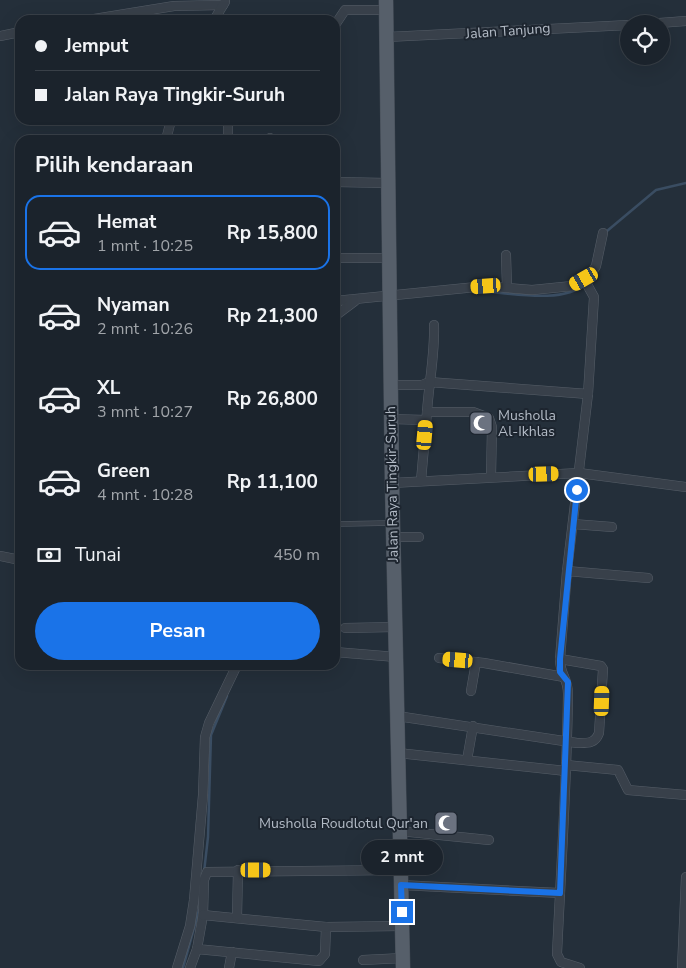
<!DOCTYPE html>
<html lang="id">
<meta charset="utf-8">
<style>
:root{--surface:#1b232c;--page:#242b34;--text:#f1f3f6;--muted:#a0a4a9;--line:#394048;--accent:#1a73e8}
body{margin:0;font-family:"Nunito Sans",sans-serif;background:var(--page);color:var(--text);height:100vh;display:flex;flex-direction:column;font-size:19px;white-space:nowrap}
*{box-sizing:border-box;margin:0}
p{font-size:16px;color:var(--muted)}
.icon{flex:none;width:28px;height:28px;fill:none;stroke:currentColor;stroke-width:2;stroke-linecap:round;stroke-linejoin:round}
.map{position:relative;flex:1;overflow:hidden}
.sheet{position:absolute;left:15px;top:135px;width:325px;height:535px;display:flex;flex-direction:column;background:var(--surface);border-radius:15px;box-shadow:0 5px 20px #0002,0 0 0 1px var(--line)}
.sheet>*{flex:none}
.top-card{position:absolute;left:15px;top:15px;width:325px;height:110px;border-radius:15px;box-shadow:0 5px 20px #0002,0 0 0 1px var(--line);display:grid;align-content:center;height:110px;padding:0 20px;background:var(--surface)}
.tools{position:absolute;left:620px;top:15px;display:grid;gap:10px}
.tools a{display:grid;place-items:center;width:50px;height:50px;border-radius:50%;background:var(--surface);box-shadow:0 5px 20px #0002,0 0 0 1px var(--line);font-size:25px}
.end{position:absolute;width:22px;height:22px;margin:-11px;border:6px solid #1a73e8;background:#fff;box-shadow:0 0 0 2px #fff}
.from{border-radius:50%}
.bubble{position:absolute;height:35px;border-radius:18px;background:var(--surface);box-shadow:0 5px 20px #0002,0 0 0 1px var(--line);font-size:16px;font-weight:700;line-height:35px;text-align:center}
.car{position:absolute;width:15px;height:30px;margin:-15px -8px;border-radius:6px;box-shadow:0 0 4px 1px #0007;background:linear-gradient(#f5c518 24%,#345 0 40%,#f5c518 0 76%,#345 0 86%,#f5c518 0)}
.top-card b{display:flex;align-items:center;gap:18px;height:48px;font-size:19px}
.top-card b+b{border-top:1px solid var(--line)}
.top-card i{width:12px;height:12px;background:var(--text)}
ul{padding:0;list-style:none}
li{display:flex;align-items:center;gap:15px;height:75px;margin:0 10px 8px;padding:0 10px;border:2px solid transparent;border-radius:15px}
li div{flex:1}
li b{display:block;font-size:19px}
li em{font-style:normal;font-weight:700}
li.active{border-color:var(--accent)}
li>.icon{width:45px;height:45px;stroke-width:1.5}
h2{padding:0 20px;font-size:22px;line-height:60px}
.pay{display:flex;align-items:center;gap:12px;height:55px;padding:0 20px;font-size:19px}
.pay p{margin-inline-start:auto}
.action{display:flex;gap:10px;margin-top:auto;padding:10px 20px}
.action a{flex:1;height:58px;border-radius:30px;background:var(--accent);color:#fff;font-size:20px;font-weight:700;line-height:58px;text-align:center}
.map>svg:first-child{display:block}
</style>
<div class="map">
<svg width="686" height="968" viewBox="0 0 686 968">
<rect width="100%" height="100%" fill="#242f3a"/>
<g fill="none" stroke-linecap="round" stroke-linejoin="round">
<!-- stream -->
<g stroke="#3a4d62" stroke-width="2.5">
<path d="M606,234l1,-3 49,-41 30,-7"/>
<path d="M476,291c30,1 86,14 109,-7"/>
<path d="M204,872l4,-35 3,-102 16,-39"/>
<path d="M183,968l16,-58"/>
</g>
<!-- lane casing -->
<g stroke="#565e68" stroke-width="5.5">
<path id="lane" d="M337,524l55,-1"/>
</g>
<!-- street casing -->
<g stroke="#565e68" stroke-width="10">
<g id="street">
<path d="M88,20l86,-14 49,-1"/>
<path d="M214,20l11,-18"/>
<path d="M646,24l40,-3"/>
<path d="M335,25l10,-15h41"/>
<path d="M0,36l20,-4"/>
<path d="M387,37l242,-12"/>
<path d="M270,138v2"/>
<path d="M77,140h12"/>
<path d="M166,140l5,-20"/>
<path d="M228,140v-20"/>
<path d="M335,182l53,1"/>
<path d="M506,255l1,32"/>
<path d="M335,258h54"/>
<path d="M335,301l151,-15 46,4 40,-4 19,-12 5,-8 7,-33"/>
<path d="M335,316l20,-15"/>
<path d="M391,385h31l7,-3 159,12"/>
<path d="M427,412c2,-30 8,-58 7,-87"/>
<path d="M391,419l35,1"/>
<path d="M421,481l6,-69h46l16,6 3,9 -1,50"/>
<path d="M392,483l187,-10 107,14"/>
<path d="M573,524l39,3"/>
<path d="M393,537h26"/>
<path d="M0,556l20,4"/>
<path d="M567,571l81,7"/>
<path d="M345,628l50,-1"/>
<path d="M335,652l61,5"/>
<path d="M439,658l45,5 80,14"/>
<path d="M471,691l5,-29"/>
<path d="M397,716l180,27c10,0 18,1 22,-10l4,-64 -2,-3 -41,-7"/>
<path d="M398,753l168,18"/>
<path d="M467,760l6,-34"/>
<path d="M566,765l52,5 10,20 58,5"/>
<path d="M400,831l89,9"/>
<path d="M401,870l-194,2 -3,8 -1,35 -6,34 122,12 6,-7 1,-27 76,-1"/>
<path d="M401,885l159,8"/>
<path d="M203,915l123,12"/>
<path d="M237,918l1,-48"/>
<path d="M363,960l40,-2"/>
<path d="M177,968l13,-42 4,-26 9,-105 2,-58 4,-14 28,-58"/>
<path d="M190,968l7,-19"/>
<path d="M229,968l3,-16"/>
<path d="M580,968l-19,-6 -4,-8c4,-87 10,-174 11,-260 0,-17 -8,-18 -8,-35l7,-88 21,-177 6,-97 -10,-18"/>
<path d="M682,968l4,-91"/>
</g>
</g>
<!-- primary casing -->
<g stroke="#444c56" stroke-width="15">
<path id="primary" d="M386,0l6,483 11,485"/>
</g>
<!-- lane -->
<use href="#lane" stroke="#38404a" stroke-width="4.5"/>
<!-- street -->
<use href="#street" stroke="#38404a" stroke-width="9"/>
<!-- primary -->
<use href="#primary" stroke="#565f6a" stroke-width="14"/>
</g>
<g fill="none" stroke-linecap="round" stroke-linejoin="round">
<!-- route -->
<path stroke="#1a73e8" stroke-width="6" d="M402,912l-1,-27 159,8 8,-211 -8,-10v-13l17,-169"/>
</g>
<!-- icons -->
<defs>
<g id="mosque-square" transform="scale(1.25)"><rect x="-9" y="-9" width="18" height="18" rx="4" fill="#6b7280" stroke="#1d252f"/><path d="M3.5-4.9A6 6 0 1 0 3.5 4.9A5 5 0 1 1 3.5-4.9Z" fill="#fff"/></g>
</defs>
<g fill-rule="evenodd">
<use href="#mosque-square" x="481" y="423"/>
<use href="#mosque-square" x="446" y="823"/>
</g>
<g text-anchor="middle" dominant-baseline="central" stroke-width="4" stroke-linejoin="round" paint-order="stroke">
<!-- street labels -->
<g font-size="14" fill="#b3bbc6" stroke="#1d252f">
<text transform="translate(508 31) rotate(-4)">Jalan Tanjung</text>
<text transform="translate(392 484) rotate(-91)">Jalan Raya Tingkir-Suruh</text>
</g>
<!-- poi labels -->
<g font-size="14" fill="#b3bbc6" stroke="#1d252f" text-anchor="start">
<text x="498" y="415">Musholla<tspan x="498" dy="16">Al-Ikhlas</tspan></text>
<text x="428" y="823" text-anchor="end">Musholla Roudlotul Qur'an</text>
</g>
</g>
</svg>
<div class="tools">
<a><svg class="icon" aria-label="locate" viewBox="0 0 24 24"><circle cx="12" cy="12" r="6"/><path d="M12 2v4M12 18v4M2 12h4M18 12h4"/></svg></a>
</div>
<i class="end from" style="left:577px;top:490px"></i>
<i class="end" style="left:402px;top:912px"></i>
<div class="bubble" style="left:361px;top:840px;width:82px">2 mnt</div>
<i class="car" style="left:584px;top:279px;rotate:240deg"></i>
<i class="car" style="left:486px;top:286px;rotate:266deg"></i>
<i class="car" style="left:425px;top:435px;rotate:5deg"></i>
<i class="car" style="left:544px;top:474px;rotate:88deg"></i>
<i class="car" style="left:458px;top:660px;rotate:275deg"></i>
<i class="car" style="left:602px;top:701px;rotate:2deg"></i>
<i class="car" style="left:256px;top:870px;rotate:90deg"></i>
<div class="top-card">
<b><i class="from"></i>Jemput</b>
<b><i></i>Jalan Raya Tingkir-Suruh</b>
</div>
<section class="sheet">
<h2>Pilih kendaraan</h2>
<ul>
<li class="active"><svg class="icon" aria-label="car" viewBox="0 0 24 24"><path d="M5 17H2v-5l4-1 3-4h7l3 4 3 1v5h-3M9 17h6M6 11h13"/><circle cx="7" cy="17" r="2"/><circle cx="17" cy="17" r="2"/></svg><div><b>Hemat</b><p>1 mnt · 10:25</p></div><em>Rp 15,800</em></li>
<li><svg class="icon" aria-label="car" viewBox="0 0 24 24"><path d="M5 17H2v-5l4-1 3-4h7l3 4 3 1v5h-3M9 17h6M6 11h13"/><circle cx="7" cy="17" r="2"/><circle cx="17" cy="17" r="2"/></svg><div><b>Nyaman</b><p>2 mnt · 10:26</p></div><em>Rp 21,300</em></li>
<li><svg class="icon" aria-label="car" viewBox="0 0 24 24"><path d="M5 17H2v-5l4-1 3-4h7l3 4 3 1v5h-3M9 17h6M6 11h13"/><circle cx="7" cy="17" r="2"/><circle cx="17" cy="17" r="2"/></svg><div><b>XL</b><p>3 mnt · 10:27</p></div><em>Rp 26,800</em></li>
<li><svg class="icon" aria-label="car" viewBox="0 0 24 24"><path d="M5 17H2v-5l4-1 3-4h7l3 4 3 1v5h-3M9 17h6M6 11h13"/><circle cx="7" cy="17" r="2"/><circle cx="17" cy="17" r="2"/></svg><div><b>Green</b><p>4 mnt · 10:28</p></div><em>Rp 11,100</em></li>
</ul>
<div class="pay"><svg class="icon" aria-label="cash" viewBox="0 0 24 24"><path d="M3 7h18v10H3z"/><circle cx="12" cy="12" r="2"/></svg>Tunai<p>450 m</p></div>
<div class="action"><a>Pesan</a></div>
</section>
</div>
